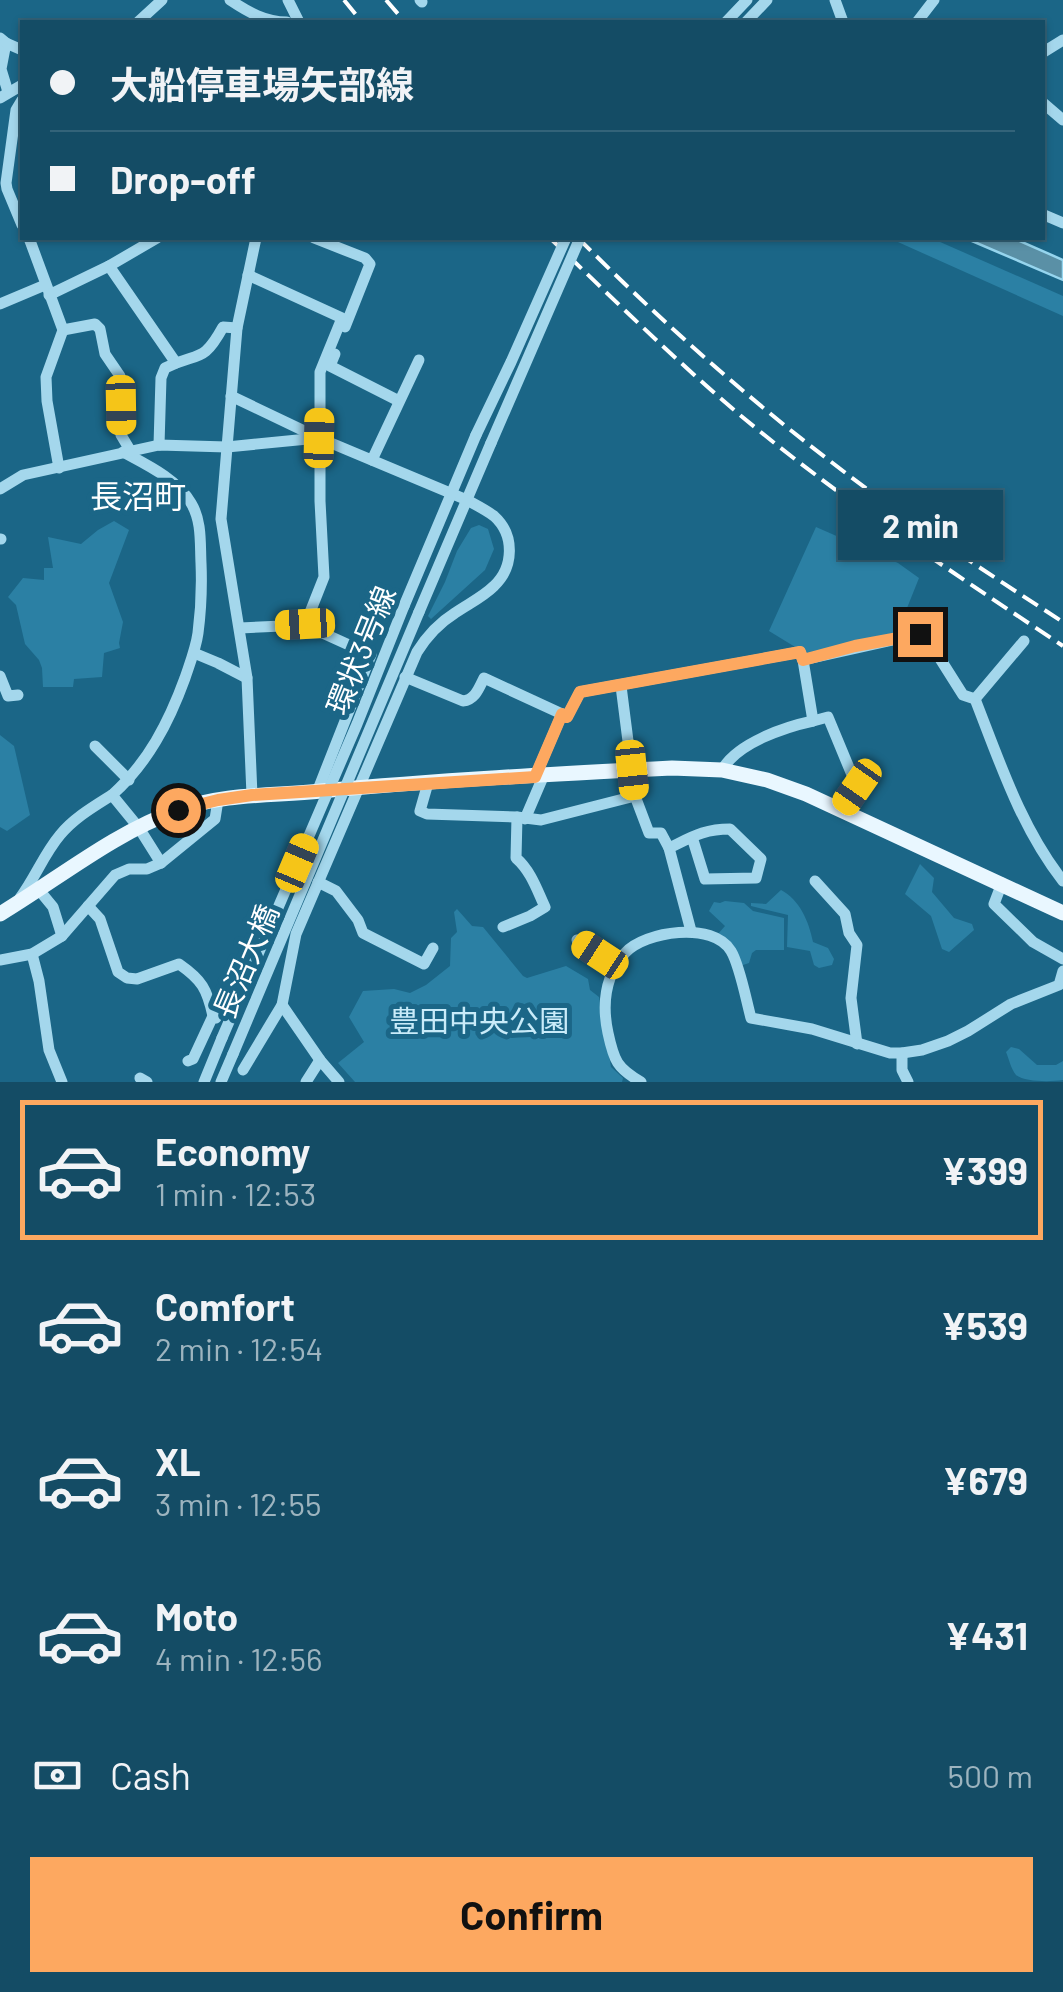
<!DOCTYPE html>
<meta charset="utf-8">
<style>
:root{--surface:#144c65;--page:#1d536b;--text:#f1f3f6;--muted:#9db4bf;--line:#336379;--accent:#fda860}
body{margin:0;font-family:Barlow,"Noto Sans JP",sans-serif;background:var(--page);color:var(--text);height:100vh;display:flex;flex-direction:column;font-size:38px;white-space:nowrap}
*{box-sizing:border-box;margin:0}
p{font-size:32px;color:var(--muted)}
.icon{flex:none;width:55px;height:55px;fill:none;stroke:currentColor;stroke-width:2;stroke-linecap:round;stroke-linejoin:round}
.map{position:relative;height:1082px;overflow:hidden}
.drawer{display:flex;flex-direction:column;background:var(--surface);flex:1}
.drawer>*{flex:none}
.hud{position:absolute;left:20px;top:20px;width:1025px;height:220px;border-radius:0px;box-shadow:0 2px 8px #0004,0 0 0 2px var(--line);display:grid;align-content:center;height:220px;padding:0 30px;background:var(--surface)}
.end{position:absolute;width:45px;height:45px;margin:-22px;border:12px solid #fda860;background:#111;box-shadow:0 0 0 5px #111}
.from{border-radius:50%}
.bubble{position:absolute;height:70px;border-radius:0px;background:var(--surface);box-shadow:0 2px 8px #0004,0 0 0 2px var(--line);font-size:32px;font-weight:700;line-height:70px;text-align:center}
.car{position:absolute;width:30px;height:60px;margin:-30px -15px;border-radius:12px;box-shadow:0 0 8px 2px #0007;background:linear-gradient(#f5c518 24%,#345 0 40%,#f5c518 0 76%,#345 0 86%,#f5c518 0)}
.hud b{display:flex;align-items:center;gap:35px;height:95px;font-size:38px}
.hud b+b{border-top:2px solid var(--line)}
.hud i{width:25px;height:25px;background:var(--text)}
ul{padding:18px 0 0;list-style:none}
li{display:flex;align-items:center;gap:30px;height:140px;margin:0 20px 15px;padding:0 10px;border:5px solid transparent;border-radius:0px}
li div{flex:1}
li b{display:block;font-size:38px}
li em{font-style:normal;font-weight:700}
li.on{border-color:var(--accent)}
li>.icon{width:90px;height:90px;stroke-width:1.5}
.pay{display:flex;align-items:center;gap:25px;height:110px;padding:0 30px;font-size:38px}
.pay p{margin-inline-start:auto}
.button{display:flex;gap:20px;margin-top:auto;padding:20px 30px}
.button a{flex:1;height:115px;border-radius:0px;background:var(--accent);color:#111;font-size:40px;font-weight:700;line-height:115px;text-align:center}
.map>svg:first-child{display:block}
</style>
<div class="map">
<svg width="1063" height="1082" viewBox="0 0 1063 1082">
<rect width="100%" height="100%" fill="#1b6687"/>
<!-- green -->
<g fill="#2b80a4">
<path d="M889,238h42l132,58v20z"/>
<path d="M114,521l15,9 -20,53 14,39 -4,21 1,5 -16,5 -2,24 -28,2 -1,8h-30l-1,-19 -3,-8 -14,-16 -9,-39 -8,-8 15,-19 21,2v-12h9l-5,-31 33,7 17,-14z"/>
<path d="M479,525l9,4 6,20 -9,21 -54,49 -3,-3 17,-34 12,-31 14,-23z"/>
<path d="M816,527l82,36 21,15 -14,35 6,21 -101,22 -41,-25z"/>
<path d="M0,735l14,11 16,69 -23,16 -7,-4z"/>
<path d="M920,864l14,14 -2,14 22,26 18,6 2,6 -25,22 -7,-3 -11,-33 -26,-22z"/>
<path d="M781,890c19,10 28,32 32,52l15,6 6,11 -2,6 -13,3 -5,-3 -4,-14 -23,-4 1,-32 -37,-9v-3l15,1z"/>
<path d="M725,901l19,2 9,8 31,7v32h-28l-4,3 -3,10 -9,3 -22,-32 7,-8 -16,-15 5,-9 6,1z"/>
<path d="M457,909l15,17 11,1 40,49 4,2 39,-12 22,13 2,11 9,7 12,70 12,11 -1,4h-267l-17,-19 26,-21 -15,-25 14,-26 31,-2 16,4 16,-8 24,-19 1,-28 6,-6 -3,-20z"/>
<path d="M1011,1047l8,2 18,16h19l7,-4v19c-13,2 -38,2 -47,-5 -5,-6 -7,-16 -10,-23z"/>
</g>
<!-- water -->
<path fill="#5a90a6" stroke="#96d5ee" stroke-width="2.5" d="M965,238h48l50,22v20z"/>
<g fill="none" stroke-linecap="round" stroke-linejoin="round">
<!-- minor -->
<g stroke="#a4d7ec" stroke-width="11">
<path d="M230,0c18,12 35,22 57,22"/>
<path d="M288,0l11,22"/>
<path d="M420,0l2,2"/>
<path d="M835,0l8,22"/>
<path d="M138,22l24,-22"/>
<path d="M726,22l21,-22"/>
<path d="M746,22l21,-22"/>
<path d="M917,22l17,-22"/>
<path d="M0,38l6,5 -5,26 7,23"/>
<path d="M6,43l16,7"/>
<path d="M1042,53l21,-13"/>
<path d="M0,98l22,-13"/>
<path d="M22,100l-6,10 -10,73 1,6 15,36"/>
<path d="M1042,102l21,18"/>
<path d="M1042,214l21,9"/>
<path d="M29,238l34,92 -17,47 1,24 12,67"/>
<path d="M314,238l51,20 5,6 -25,63"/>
<path d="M109,266l67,97"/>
<path d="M248,275l94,43 -22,54v129l4,76 -19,48"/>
<path d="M49,295l60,-29 48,-28"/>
<path d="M0,304l45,-19"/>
<path d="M63,330l32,-6 5,5 5,25 15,22 1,59 9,15"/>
<path d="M335,354l-5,12 69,35"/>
<path d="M231,396l88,42 148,62c9,5 19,10 27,16 21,19 20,51 0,70 -11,11 -26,18 -39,27 -16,10 -28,23 -38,39l-121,282 -14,71 -39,65"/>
<path d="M159,445l2,-67 4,-10c34,-17 37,-3 58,-41l14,1"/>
<path d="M123,452c24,13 54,27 68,51 11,18 9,40 10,60 1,24 0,47 -3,70 -2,15 -8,30 -13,45 -16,44 -37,85 -73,117l27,33 22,35"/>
<path d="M372,460l47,-100"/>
<path d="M0,489l23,-14 136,-30 68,2 91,-9"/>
<path d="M0,539h1"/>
<path d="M404,606l72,-171"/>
<path d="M419,612l72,-169"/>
<path d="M240,628l65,-3 66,30 -54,137"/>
<path d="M194,653l24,10 29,15"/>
<path d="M0,676l8,20 10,-1"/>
<path d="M405,677l58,24c12,-1 16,-13 21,-23l78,36"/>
<path d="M975,699l49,-58"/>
<path d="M813,721l15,-4 29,70 -16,23"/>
<path d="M95,746l34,34"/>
<path d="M722,770c15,-27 63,-43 91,-49l-10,-61"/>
<path d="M535,777l27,-63 5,3 13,-25 220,-40 3,8 117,-26 7,4 36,57 12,4c24,61 46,129 88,182"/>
<path d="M428,783l-8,28 7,3 90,3 24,3 94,-24 -14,-110"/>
<path d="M252,795l-5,-117 -26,-159 16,-191 19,-90"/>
<path d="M635,796l14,37h12l8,15"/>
<path d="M525,819l18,-42"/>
<path d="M815,881l30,33 4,19 8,12 -6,53 6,46"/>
<path d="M318,882l18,9 22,29 5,13 61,31 9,-16"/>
<path d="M1002,883l-8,21 39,38 30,17"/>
<path d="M39,890l14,17 9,29"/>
<path d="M20,898c15,-20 24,-44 40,-63 14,-17 33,-28 52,-40"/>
<path d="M88,906l12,13 18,53 9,6 10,1 42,-15c23,16 28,25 34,52l3,2"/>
<path d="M503,927l27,-11 15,-9c-8,-17 -14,-36 -29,-49l1,-41"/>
<path d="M691,931l-22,-83c23,-11 35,-19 61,-19l31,30 -5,19 -51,1 -13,-42"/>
<path d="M577,940l38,28"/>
<path d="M32,954l7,27 10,69 13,32"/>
<path d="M0,960l32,-6 30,-18 53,-61 14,-6h18l14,-6 54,-44 3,-19"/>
<path d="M282,1005l38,55 19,22"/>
<path d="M902,1053v17l6,12"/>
<path d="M188,1061l5,-2 20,-43"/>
<path d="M140,1078l7,4"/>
<path d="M204,1082l18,-44"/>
<path d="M221,1082l12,-28"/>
<path d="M306,1082l14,-22"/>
<path d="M641,1082c-24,-14 -27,-21 -33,-49 -6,-28 -3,-57 17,-80 20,-22 88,-32 106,-2 9,15 15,49 20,67l61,11 78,24h12l20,-3 26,-9 20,-10 43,-27 48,-19 4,-14"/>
</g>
<!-- major -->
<path stroke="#e9f7ff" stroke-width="15" d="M0,914c58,-35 114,-81 178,-104 46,-17 95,-14 143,-19 117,-11 234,-17 351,-23l50,2 45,10 39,14 257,119"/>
<!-- rail -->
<g stroke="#fff" stroke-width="4" stroke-dasharray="18 8" stroke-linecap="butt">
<path d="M344,0l18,22"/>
<path d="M386,0l19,22"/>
<path d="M550,238c62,60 124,121 190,177 102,85 212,157 323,231"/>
<path d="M578,238c79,79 163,155 252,223 75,58 154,110 233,161"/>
</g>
<!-- minor-bridge -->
<g stroke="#a4d7ec" stroke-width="11">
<path d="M476,435l35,-73 55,-124"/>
<path d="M491,443l89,-205"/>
<path d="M222,1038l135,-314 47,-118"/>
<path d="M233,1054l186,-442"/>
</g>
</g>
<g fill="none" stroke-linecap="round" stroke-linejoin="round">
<!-- route -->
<path stroke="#fda860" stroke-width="12" d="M178,810l40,-10 34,-5 283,-18 27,-63 5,3 13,-25 220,-40 3,8 52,-14 65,-12"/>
</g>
<g text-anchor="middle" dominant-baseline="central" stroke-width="10" stroke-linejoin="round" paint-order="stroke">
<!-- street labels -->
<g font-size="30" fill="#fff" stroke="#1b6687">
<text transform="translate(360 650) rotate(-68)">環状3号線</text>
<text transform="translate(245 961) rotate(-67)">長沼大橋</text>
</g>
<!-- park labels -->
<g font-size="30" fill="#c9ebf9" stroke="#1b6687">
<text x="479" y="1020">豊田中央公園</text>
</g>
<!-- neighbourhood labels -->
<g font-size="32" fill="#fff" stroke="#1b6687">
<text x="138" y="495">長沼町</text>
</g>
</g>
</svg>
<i class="end from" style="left:178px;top:810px"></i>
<i class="end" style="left:920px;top:634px"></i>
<div class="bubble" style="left:838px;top:490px;width:165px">2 min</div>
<i class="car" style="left:121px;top:405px;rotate:179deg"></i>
<i class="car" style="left:319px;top:438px;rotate:1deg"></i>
<i class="car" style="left:305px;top:624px;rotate:267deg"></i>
<i class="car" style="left:632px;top:770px;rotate:174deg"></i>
<i class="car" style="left:857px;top:787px;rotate:215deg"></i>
<i class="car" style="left:297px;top:863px;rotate:23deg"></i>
<i class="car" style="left:600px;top:955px;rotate:303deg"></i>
<div class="hud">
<b><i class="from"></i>大船停車場矢部線</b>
<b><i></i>Drop-off</b>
</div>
</div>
<section class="drawer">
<ul>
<li class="on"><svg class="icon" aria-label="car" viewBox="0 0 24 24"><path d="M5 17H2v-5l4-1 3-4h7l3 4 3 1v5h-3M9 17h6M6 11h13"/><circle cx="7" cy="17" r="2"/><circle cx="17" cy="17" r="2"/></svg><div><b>Economy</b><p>1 min · 12:53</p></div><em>¥399</em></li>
<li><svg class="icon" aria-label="car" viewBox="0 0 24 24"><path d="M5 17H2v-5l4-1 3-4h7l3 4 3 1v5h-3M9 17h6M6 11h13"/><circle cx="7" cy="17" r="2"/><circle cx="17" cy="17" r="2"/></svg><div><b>Comfort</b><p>2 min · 12:54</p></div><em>¥539</em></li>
<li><svg class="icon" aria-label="car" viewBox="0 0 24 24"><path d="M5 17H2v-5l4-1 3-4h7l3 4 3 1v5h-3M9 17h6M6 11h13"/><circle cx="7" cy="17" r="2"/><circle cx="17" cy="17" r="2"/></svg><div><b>XL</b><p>3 min · 12:55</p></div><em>¥679</em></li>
<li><svg class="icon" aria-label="car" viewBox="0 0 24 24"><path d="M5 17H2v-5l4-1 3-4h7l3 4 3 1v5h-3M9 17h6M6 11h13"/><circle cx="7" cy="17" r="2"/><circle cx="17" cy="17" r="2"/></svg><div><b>Moto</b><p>4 min · 12:56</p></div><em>¥431</em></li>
</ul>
<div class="pay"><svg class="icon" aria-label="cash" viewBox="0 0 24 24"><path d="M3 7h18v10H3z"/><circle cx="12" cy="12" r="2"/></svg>Cash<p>500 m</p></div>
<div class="button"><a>Confirm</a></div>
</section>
